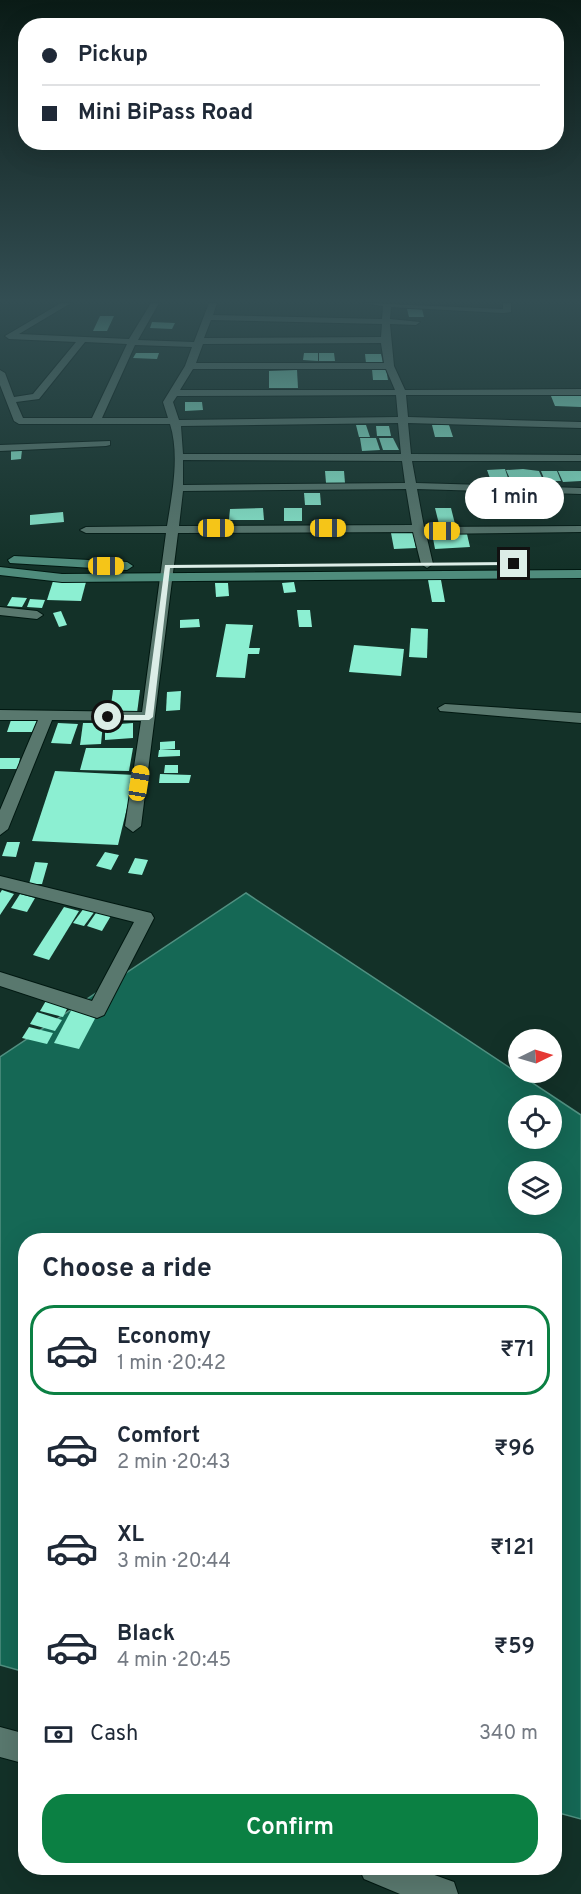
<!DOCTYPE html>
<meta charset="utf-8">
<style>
:root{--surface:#fff;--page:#f6f6f7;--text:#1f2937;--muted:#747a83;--line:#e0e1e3;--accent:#0b8043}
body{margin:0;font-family:Overpass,sans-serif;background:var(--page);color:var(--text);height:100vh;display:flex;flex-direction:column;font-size:22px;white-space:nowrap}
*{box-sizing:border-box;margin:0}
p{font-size:20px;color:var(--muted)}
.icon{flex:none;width:33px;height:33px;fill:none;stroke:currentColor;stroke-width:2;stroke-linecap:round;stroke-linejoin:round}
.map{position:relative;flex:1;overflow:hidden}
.panel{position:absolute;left:18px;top:1233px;width:544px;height:642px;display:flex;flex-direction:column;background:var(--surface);border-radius:24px;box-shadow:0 6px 24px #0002}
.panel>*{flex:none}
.guide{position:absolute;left:18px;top:18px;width:546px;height:132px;border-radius:24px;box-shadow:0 6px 24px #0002;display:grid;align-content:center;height:132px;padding:0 24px;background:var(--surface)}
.needle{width:39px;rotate:85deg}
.tools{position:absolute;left:508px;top:1029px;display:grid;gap:12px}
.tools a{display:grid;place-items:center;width:54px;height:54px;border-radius:50%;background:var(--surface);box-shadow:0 6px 24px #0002;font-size:30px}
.end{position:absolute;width:27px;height:27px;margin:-14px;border:8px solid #dcede7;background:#111;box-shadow:0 0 0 3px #111}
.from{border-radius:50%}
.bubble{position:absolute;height:42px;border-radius:21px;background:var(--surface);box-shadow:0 6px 24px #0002;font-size:20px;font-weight:600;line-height:42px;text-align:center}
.car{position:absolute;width:18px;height:36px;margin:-18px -9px;border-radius:8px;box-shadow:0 0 4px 2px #0007;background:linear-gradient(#f5c518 24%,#345 0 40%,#f5c518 0 76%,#345 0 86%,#f5c518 0)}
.guide b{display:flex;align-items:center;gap:21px;height:57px;font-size:22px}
.guide b+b{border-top:2px solid var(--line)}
.guide i{width:15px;height:15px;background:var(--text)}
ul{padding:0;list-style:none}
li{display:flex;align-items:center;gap:18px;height:90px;margin:0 12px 9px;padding:0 12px;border:3px solid transparent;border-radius:24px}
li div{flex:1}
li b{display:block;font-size:22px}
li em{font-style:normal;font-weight:600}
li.selected{border-color:var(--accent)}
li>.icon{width:54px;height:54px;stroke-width:1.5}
h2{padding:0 24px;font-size:27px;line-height:72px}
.pay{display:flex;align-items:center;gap:15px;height:66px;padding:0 24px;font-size:22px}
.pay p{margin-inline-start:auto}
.primary-button{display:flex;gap:12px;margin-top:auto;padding:12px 24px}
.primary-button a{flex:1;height:69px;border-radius:24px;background:var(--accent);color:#fff;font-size:24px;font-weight:600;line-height:69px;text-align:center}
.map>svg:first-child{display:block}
</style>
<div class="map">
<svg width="581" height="1894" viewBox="0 0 581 1894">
<rect width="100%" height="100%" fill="#133128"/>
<!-- water -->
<path fill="#156855" stroke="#519081" stroke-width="1.5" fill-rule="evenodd" d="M246,893l335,222v704l-26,-7v-572h-529l-1,432 -25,-7v-608zM519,1106h33v32h-33zM519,1172h33v32h-33z"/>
<!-- building -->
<g fill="#8cefd2">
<path d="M407,309h15l2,8h-15z"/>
<path d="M100,316h14l-7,15h-14z"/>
<path d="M152,322l23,1 -3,6 -22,-1z"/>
<path d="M136,353h23l-2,6 -24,-1z"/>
<path d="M304,353h14v8l-15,-1z"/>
<path d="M319,353h15l1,8h-16z"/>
<path d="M365,354h16l2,9h-17z"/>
<path d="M372,369h14l2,11h-15z"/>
<path d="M297,370l1,18h-29v-17z"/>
<path d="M551,396h30v11l-26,-1z"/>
<path d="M185,402h17l1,8 -18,1z"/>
<path d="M356,425h10l4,12h-11z"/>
<path d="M432,425h17l4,12h-18z"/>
<path d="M376,426h13l2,10h-14z"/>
<path d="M360,438h16l4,12 -18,1z"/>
<path d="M379,438h14l6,12h-16z"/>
<path d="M22,450l-1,9 -10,1v-9z"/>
<path d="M505,469l4,12h-18l-4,-11z"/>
<path d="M523,469l16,2 4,9 -33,-1 -4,-9z"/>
<path d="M325,471h19l1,12h-19z"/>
<path d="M541,471h16l4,10h-16z"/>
<path d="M558,471h23v10l-18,1z"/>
<path d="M304,493h16l1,12h-16z"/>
<path d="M532,498h14l4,9h-15z"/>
<path d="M263,508l1,12h-35l1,-11z"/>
<rect x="284" y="508" width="18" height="13"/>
<path d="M435,508h16l4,16h-16z"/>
<path d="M63,512l1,10 -34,3v-10z"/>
<path d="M413,532l3,16 -22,1 -3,-16z"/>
<path d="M432,533l35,1 3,13 -35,2z"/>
<path d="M428,580h13l4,22h-13z"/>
<path d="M53,581l33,1 -5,19 -34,-1z"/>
<path d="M294,582l2,10 -12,1 -2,-10z"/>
<path d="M215,583h13l1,13 -13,1z"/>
<path d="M12,597l15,1 -5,9 -15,-1z"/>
<path d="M30,599l15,1 -3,8 -15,-1z"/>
<path d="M297,610h13l2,17h-13z"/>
<path d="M61,611l6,14 -8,2 -6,-14z"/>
<path d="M199,619l1,8 -20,1v-8z"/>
<path d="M226,624l27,1 -4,23h11l-1,6h-11l-3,24 -29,-1z"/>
<path d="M411,628l17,1 -1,29 -18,-1z"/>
<path d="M354,645l50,4 -3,27 -52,-4z"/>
<path d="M113,690h27l-3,23h-27z"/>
<path d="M181,691l-1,19 -14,1 1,-19z"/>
<path d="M11,720h29l-4,12h-29z"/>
<path d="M58,723l20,1 -7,20 -20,-1z"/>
<path d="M83,723h20l-2,21 -21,1z"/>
<path d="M133,723v15l-28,2v-15z"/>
<path d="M175,741v8l-15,1v-8z"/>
<path d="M86,748h47l-4,23 -49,-1z"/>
<path d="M159,750h21v6l-22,1z"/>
<path d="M0,758h20l-2,11h-18z"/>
<path d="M165,765h13v8h-14z"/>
<path d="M55,771l80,4 -17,70 -86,-4z"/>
<path d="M160,774l31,1 -2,8h-30z"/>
<path d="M7,842h13l-4,15 -14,-1z"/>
<path d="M105,852l14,3 -8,15 -15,-4z"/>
<path d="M135,858l13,2 -6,15 -14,-2z"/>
<path d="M35,862l13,1 -6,21h-13z"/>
<path d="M2,890l12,4 -14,21v-22z"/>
<path d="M20,894l15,4 -8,14 -16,-4z"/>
<path d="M64,907l15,4 -30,49 -16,-5z"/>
<path d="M84,908l11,3 -11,15 -11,-3z"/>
<path d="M98,910l14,4 -10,17 -15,-5z"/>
<path d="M47,999l22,6 -6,12 -23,-6z"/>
<path d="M74,1005l25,6 -20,38 -25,-6z"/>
<path d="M37,1012l25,8 -7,11 -25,-7z"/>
<path d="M29,1027l24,6 -6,11 -25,-6z"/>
</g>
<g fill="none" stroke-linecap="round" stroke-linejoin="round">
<!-- street casing -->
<g stroke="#001811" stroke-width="2">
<g id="street">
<path d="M61,303h10l-52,31 110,5 22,-36h8l-21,37 56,2 15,-39h8l-4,12 169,4 1,-13 -19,-3 139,6v-6h8v9l-8,1 -112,-6 -1,12 30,3 -4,3 -26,-1 4,42 11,24 176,-1v6h-175l2,22 173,5v6l-173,-5 3,31 170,1v6h-169l4,22 165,5v6l-164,-5 7,38 157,-1v6l-155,2 7,30 -6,4 -6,-4 -8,-32 -235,1 -37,293 -8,6 -8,-6 16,-105 -89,-1 -44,109 -8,6v-25l38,-90h-38v-10l142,2 24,-179h-80l-6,-3 6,-3 81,-1c5,-31 13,-71 3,-102h-151l-5,-3 -14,-36v-15l5,3 9,24 19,-3 43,-52 -67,-3 -4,-3zM211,320l171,4 -1,13 -177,1zM85,342l42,2 -35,74h-69l-7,-16 23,-3zM381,343l3,20h-188l7,-19zM135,345l57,2 -7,19 -22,36 5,16h-66zM193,369h193l9,21h-215zM396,395l2,22 -219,3 -6,-18 4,-6zM398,423l3,31h-218l-2,-28zM183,460l219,1 3,22 -222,2zM406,489l6,36 -233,1 4,-35z"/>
<path d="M110,441v4l-4,1 -106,5v-6z"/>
<path d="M0,607l37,4 6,4 -6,4 -37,-4z"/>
<path d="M445,704l136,9v10l-141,-12 -2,-3z"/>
<path d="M0,876l151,37 3,5 -50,97 -7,3 -97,-32v-14l92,29 42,-79 -134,-34z"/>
<path d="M0,1727l26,7v30l-26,-7z"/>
<path d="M359,1868h56l39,14 4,12h-58l-36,-15z"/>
</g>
</g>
<!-- secondary casing -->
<g stroke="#001811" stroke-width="2">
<g id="secondary">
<path d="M14,556l113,6 6,4 -6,4 -117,-7 -2,-3z"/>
<path d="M0,567l62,7 519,-4v8l-519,4 -62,-7z"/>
</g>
</g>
<!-- street -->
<use href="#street" fill="#59786e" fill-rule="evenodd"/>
<!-- secondary -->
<use href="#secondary" fill="#4f8c7c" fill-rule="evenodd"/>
</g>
<!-- sky -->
<linearGradient id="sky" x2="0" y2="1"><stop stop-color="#0a1b16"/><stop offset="0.53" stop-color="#334e53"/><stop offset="1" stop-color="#334e53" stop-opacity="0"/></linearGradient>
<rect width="581" height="568" fill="url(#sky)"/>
<!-- route -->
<path fill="#dcede7" d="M514,562l2,3 -346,3 -17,149 -4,3h-41l-4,-3 4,-2h37l20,-150z"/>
</svg>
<div class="tools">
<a><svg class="needle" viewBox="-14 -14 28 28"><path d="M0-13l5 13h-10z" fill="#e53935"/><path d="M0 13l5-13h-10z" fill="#747a83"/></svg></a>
<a><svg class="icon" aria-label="locate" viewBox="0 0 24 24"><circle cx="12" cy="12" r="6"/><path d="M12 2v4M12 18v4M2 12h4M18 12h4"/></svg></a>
<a><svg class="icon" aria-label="layers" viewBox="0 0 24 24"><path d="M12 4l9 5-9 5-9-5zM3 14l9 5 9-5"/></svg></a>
</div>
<i class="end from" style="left:108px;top:717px"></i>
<i class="end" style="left:514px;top:564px"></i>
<div class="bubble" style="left:465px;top:477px;width:99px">1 min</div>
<i class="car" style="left:216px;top:528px;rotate:90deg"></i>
<i class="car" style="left:328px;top:528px;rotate:90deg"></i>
<i class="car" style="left:442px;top:531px;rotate:90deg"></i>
<i class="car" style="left:106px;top:566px;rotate:90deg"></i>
<i class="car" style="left:139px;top:783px;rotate:9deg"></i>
<div class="guide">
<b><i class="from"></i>Pickup</b>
<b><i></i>Mini BiPass Road</b>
</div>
<section class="panel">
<h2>Choose a ride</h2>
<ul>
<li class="selected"><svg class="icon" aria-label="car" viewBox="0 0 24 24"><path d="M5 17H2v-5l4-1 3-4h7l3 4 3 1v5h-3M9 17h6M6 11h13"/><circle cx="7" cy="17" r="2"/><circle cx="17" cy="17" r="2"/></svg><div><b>Economy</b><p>1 min · 20:42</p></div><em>₹71</em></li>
<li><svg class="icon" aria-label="car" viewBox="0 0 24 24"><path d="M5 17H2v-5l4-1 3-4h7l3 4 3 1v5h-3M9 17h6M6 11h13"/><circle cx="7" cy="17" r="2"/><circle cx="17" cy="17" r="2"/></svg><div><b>Comfort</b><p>2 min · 20:43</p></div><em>₹96</em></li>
<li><svg class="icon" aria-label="car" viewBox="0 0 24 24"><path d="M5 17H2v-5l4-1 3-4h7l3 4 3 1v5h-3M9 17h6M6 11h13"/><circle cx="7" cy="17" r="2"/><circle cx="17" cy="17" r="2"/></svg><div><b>XL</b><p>3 min · 20:44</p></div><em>₹121</em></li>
<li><svg class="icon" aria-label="car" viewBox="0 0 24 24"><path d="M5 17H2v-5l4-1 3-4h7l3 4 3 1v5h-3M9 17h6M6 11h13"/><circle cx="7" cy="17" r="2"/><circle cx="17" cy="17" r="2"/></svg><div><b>Black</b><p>4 min · 20:45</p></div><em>₹59</em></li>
</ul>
<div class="pay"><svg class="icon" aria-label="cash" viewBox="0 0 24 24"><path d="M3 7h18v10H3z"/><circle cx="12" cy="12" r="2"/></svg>Cash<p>340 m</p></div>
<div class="primary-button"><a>Confirm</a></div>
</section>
</div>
